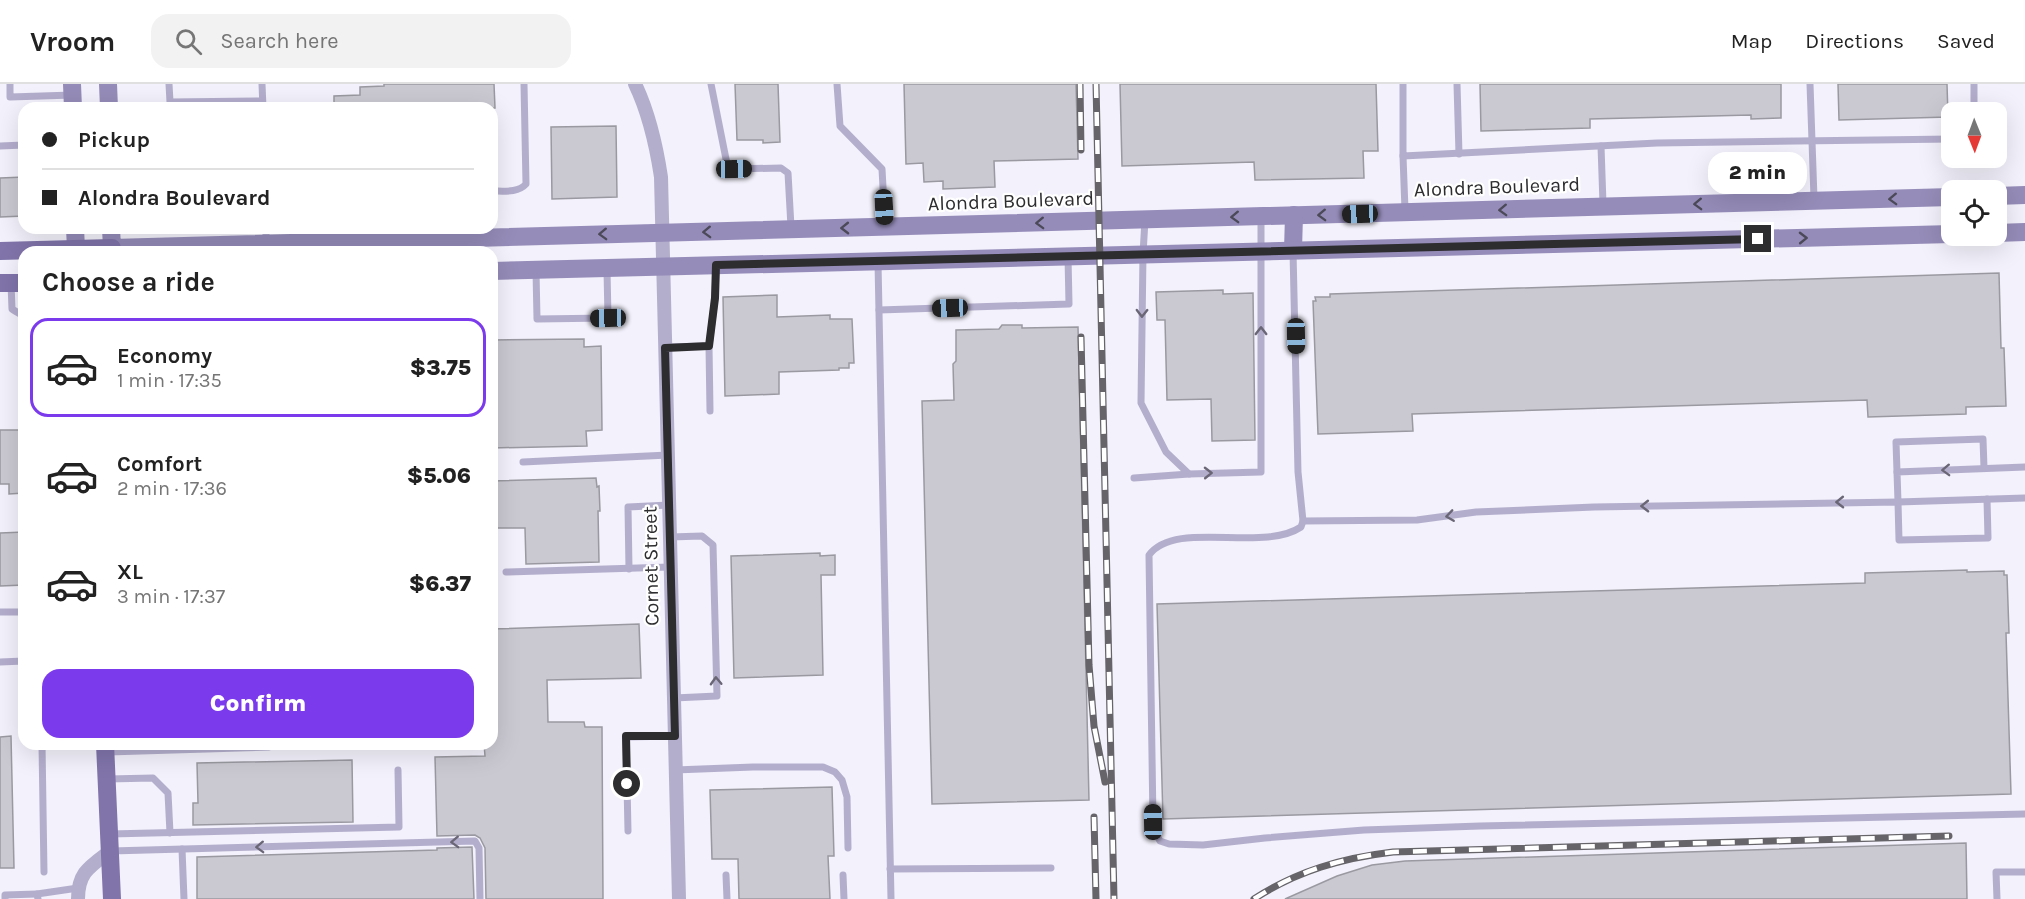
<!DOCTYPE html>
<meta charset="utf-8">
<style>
:root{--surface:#fff;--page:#f2f2f2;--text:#222;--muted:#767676;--line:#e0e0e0;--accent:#7c3aed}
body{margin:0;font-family:Karla,sans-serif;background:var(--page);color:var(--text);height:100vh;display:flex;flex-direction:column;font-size:22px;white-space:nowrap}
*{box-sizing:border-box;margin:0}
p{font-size:20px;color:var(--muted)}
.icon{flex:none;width:33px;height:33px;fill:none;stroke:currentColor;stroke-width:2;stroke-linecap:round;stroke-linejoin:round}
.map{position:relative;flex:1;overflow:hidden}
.panel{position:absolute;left:18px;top:162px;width:480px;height:504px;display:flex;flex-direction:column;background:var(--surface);border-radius:18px;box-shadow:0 6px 24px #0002}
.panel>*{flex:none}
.hud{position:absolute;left:18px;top:18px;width:480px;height:132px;border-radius:18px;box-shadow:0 6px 24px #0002;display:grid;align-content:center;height:132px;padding:0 24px;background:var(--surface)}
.needle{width:39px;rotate:179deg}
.buttons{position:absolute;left:1941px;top:18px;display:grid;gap:12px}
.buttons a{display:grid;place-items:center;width:66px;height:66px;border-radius:12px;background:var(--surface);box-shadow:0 6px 24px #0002;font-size:30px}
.end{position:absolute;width:27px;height:27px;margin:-14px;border:8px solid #2d2c2f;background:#fff;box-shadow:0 0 0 3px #fff}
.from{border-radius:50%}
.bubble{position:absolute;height:42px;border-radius:18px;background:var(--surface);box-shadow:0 6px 24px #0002;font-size:20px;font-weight:800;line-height:42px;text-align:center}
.car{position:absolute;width:18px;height:36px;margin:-18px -9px;border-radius:8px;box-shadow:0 0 4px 2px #0007;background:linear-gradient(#222 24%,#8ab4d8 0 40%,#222 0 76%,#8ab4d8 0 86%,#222 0)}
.hud b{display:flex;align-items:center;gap:21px;height:57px;font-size:22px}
.hud b+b{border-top:2px solid var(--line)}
.hud i{width:15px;height:15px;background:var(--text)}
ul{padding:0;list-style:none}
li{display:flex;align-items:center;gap:18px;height:99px;margin:0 12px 9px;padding:0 12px;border:3px solid transparent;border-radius:18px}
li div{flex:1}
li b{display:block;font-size:22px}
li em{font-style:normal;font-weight:800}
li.on{border-color:var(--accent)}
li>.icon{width:54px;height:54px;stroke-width:1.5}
h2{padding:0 24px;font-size:27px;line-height:72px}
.action{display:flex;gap:12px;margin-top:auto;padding:12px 24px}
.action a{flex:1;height:69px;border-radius:18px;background:var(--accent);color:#fff;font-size:24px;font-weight:800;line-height:69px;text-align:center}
header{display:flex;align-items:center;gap:36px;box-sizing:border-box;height:84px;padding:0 30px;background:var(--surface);border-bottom:2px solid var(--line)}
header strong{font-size:28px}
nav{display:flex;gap:33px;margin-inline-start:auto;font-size:21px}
.search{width:420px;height:54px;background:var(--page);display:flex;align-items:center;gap:15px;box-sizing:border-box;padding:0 21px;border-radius:18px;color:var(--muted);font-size:22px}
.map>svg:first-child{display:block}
</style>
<header>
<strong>Vroom</strong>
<div class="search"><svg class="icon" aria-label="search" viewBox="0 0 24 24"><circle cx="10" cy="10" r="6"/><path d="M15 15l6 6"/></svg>Search here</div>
<nav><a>Map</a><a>Directions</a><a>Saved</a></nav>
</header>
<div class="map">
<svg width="2025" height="815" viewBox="0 0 2025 815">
<rect width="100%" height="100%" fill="#f3f1fb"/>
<!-- building -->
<g fill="#cac8d1" stroke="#9a99a1" stroke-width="1.5">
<path d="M384,0h110l1,24h-161v-12l26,-1v-8l24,-1z"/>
<path d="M735,0h43l2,58 -17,1v-3h-26z"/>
<path d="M904,0h172l2,75 -84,2 1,26 -52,2v-8l-19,1 -1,-19 -17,1z"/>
<path d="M1120,0h256l2,67h-15l1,27 -109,2 -1,-18 -132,4z"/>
<path d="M1480,0h301v34l-30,1v-4l-161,4v9l-109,3z"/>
<path d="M1838,0h109l1,33 -109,3z"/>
<path d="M616,42l1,71 -65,2 -1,-72z"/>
<path d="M24,93v39l-24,1v-39z"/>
<path d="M1999,189l2,75h3l2,58 -40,1v7l-98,3 -1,-17 -455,14 1,17 -95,3 -5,-133h3l-1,-4h15v-3z"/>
<path d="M1223,206v4l30,-1 2,147 -43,1 -1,-42 -44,1 -2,-80h-8l-1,-28z"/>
<path d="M777,211v22l53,-2v4h22l2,44h-5v5h-10v2l-60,2v22l-54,2 -2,-99z"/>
<path d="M1002,241h20v3l56,-1 11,473 -157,4 -10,-403 32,-1 -1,-36 3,-3v-31l43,-1z"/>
<path d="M584,255v8l17,-1 1,84 -16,1 1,15 -95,2v-108z"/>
<path d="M0,346h24v63l-15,1v-10h-9z"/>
<path d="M596,394l1,9 2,-1 1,25h-2l1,51 -73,2 -1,-36h-33v-47z"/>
<path d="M24,448v53l-24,1v-53z"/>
<path d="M820,469v3l15,-1v20h-14l2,100 -89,3 -3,-122z"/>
<path d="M1967,486v2l37,-1v4h3l2,58h-3l5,161 -848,25 -6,-215 708,-21v-10z"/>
<path d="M639,540l2,54 -94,2 1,42h36l1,5h17l1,172h-117l-1,-51 -5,-10 -5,-3 -38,1 -2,-79 50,-1 -1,-12h8v-115z"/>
<path d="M11,652l3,132h-14v-131z"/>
<path d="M352,676l1,62 -160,3v-22h5l-1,-40z"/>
<path d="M832,703l2,69h-6l2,43h-91l-1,-40h-26l-2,-69z"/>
<path d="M1966,759l1,56h-682l52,-23 35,-11 33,-4z"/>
<path d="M472,763l2,52h-277v-42l240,-7v-2z"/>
</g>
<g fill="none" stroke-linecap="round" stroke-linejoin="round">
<!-- service -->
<g stroke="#b4aecd" stroke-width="7">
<path d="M10,0v13l63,-2"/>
<path d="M169,0l1,18 92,-1"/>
<path d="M262,0l1,24"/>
<path d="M711,0l16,80 6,5 48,-1 7,5 3,54"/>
<path d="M837,0l3,42 42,43 3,55"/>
<path d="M1403,0v72l254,-13 295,-4"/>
<path d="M1457,0l2,70"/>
<path d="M1810,0l4,114"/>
<path d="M1974,28v-28"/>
<path d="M0,62l24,-1"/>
<path d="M1601,62l2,58"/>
<path d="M1403,72l2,54"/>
<path d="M492,107c12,0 26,2 34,-7l-2,-100"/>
<path d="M1145,136l-2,34 -2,149 25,49 23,22 72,-2v-255"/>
<path d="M266,144v16"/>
<path d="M341,144v14"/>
<path d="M1293,167l5,221 5,49 114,-1 59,-8 118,-5 304,-5 1,38 89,-2 -1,-39"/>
<path d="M878,179l13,636"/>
<path d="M536,187l1,48 71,-1 -1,-48"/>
<path d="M11,199l1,26c13,9 11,2 12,21"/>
<path d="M879,226l190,-6 -1,-47"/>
<path d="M709,262l1,65"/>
<path d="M665,263l44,-1 6,-48 1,-30"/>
<path d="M523,378l145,-7"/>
<path d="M2025,383l-128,5 1,30 127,-4"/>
<path d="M1897,388l-1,-30 87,-3 1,29"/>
<path d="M1134,394l55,-4"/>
<path d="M1303,437l-2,6c-39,26 -125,-8 -152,28l4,267 3,12 4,7 9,3 34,1 62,-7 99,-8 116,-4 545,-12"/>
<path d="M670,453l32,-1 11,9 4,151 -43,2"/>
<path d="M629,485l-1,-62 41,-2"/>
<path d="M506,488l164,-5"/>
<path d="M0,528h24"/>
<path d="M0,578l24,-1"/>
<path d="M42,660l2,128"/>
<path d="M108,668l161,-5 9,-3"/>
<path d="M675,686l78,-3h70l12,5 7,8 5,17 1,51"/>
<path d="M108,695l45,-1 15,15 2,40"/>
<path d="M628,747l-2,-94 49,-1"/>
<path d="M110,750l289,-7 -1,-57"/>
<path d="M182,765l2,50"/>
<path d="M111,767l364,-10 4,7 1,51"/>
<path d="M890,785l161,-1"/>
<path d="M726,791l1,24"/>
<path d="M843,791l1,24"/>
<path d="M5,815v-4l32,-1"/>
<path d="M38,815l-1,-5 41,-6"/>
<path d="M1997,815l-1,-27h29"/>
</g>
<!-- minor -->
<g stroke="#b4aecd" stroke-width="14">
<path d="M635,0c14,29 21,60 26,93l18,722"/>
<path d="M78,815c0,-26 11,-32 31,-47"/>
</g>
<!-- secondary -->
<g stroke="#958cb9" stroke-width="18">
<path d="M72,0l1,24"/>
<path d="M108,0l1,24"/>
<path d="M1996,112l29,-1"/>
<path d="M75,144l1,21"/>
<path d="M111,144l1,20 1840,-51"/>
<path d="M1996,149l29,-1"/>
<path d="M1293,166l1,-35"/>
<path d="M492,187l1460,-37"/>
</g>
<!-- primary -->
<g stroke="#8074aa" stroke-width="18">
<path d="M0,167l112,-3v4"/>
<path d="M0,199h24"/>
<path d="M105,660l7,155"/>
</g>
<!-- rail casing -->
<g stroke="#666469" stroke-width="7">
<g id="rail">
<path d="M1080,0l1,66"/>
<path d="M1096,0l18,815"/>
<path d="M1081,253l8,328 5,61 11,56"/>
<path d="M1094,733l2,82"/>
<path d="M1254,815c43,-28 88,-41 139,-47l556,-16"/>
</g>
</g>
<!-- rail -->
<use href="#rail" stroke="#fff" stroke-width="4.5" stroke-dasharray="14" stroke-linecap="butt"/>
</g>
<!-- one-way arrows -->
<defs><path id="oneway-chevron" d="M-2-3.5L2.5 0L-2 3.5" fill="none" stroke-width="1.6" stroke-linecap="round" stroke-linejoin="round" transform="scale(1.5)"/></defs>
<g stroke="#4c4958">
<use href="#oneway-chevron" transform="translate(1893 115) rotate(178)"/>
<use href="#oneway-chevron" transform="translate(1698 120) rotate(178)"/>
<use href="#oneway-chevron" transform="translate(1503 126) rotate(178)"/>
<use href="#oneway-chevron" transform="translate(1322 131) rotate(178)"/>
<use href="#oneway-chevron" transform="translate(1235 133) rotate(178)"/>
<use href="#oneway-chevron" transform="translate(1040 139) rotate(178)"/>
<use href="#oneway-chevron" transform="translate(845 144) rotate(179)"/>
<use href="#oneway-chevron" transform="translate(707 148) rotate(178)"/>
<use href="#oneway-chevron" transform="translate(603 150) rotate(178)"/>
<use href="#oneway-chevron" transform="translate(1803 154) rotate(-1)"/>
</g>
<g stroke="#6a6676">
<use href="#oneway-chevron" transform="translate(1142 229) rotate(91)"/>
<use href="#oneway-chevron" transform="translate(1261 247) rotate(-90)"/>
<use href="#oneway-chevron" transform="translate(1946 386) rotate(178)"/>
<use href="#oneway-chevron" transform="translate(1208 389) rotate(-1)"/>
<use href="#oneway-chevron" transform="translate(1840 418) rotate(179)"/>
<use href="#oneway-chevron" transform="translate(1645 422) rotate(179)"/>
<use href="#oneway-chevron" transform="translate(1450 432) rotate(172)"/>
<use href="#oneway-chevron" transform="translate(716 597) rotate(-92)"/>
<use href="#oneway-chevron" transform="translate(455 758) rotate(178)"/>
<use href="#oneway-chevron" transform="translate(260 763) rotate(178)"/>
</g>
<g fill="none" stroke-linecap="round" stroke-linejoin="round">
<!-- route -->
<path stroke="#2d2c2f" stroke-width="8" d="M627,700l-1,-48h49l-10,-388 44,-2 6,-48 1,-33 1042,-26"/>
</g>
<g text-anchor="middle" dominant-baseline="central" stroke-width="4.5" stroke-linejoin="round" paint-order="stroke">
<!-- street labels -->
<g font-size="20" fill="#2d2c2f" stroke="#fff">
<text transform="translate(1497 103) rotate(-2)">Alondra Boulevard</text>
<text transform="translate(1011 117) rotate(-2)">Alondra Boulevard</text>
<text transform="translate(651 482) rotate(-91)">Cornet Street</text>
</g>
</g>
</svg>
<div class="buttons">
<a><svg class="needle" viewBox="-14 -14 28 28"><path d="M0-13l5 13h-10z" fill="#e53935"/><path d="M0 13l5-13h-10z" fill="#767676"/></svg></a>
<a><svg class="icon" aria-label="locate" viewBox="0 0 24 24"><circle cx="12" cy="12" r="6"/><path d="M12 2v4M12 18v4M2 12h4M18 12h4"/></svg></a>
</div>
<i class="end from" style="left:627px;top:700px"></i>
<i class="end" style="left:1758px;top:155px"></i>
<div class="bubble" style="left:1708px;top:68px;width:99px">2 min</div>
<i class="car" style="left:734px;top:85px;rotate:89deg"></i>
<i class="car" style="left:884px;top:123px;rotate:177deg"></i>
<i class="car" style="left:1360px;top:130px;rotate:268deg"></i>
<i class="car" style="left:950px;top:224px;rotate:268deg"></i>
<i class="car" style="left:608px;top:234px;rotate:269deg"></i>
<i class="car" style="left:1296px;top:252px;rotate:179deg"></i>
<i class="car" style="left:1153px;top:738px;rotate:359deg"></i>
<div class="hud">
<b><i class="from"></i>Pickup</b>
<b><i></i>Alondra Boulevard</b>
</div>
<section class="panel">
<h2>Choose a ride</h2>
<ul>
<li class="on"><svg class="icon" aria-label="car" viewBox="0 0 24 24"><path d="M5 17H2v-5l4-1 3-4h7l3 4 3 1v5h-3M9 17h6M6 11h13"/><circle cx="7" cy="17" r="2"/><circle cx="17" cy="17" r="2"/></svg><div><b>Economy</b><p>1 min · 17:35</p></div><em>$3.75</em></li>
<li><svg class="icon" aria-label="car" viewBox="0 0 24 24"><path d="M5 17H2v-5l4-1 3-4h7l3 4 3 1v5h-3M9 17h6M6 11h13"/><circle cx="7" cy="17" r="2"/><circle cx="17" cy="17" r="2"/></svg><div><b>Comfort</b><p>2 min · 17:36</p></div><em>$5.06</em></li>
<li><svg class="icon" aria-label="car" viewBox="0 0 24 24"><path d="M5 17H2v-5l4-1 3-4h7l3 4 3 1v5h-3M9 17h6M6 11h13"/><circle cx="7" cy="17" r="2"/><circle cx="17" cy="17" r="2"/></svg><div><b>XL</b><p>3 min · 17:37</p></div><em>$6.37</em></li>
</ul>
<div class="action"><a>Confirm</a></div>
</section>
</div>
